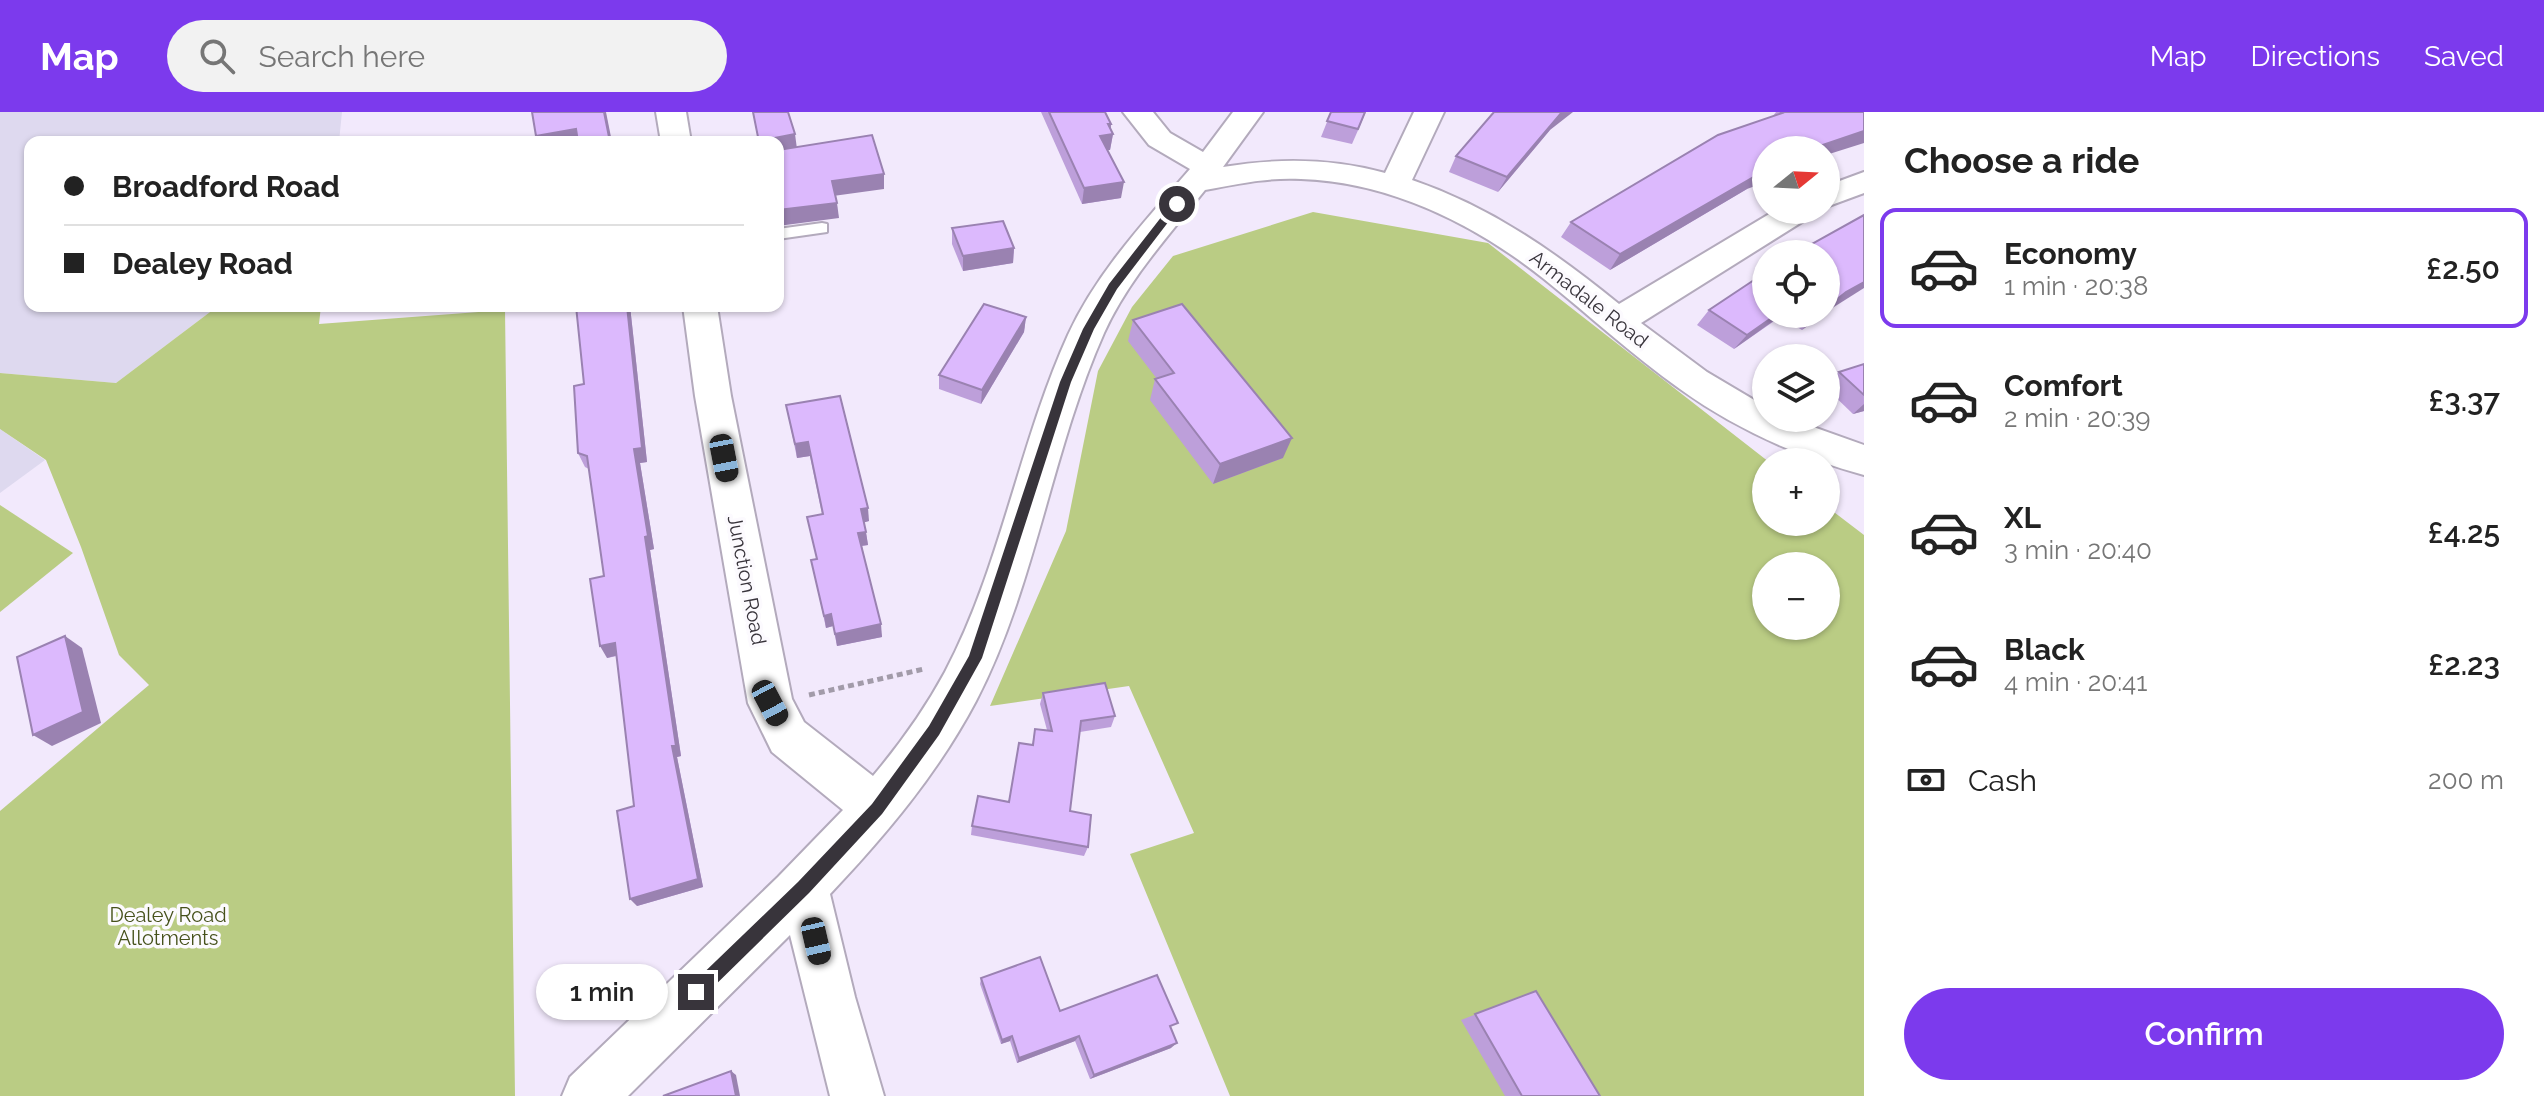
<!DOCTYPE html>
<meta charset="utf-8">
<style>
:root{--surface:#fff;--page:#f2f2f2;--text:#222;--muted:#767676;--line:#e0e0e0;--accent:#7c3aed}
body{margin:0;font-family:Raleway,sans-serif;background:var(--page);color:var(--text);height:100vh;display:flex;flex-direction:column;font-size:30px;white-space:nowrap}
*{box-sizing:border-box;margin:0}
p{font-size:26px;color:var(--muted)}
.icon{flex:none;width:44px;height:44px;fill:none;stroke:currentColor;stroke-width:2;stroke-linecap:round;stroke-linejoin:round}
.map{position:relative;flex:1;overflow:hidden}
.panel{display:flex;flex-direction:column;background:var(--surface);width:680px}
.panel>*{flex:none}
.top-card{position:absolute;left:24px;top:24px;width:760px;height:176px;border-radius:16px;box-shadow:0 2px 6px #0004;display:grid;align-content:center;height:176px;padding:0 40px;background:var(--surface)}
.needle{width:52px;rotate:72deg}
.tools{position:absolute;left:1752px;top:24px;display:grid;gap:16px}
.tools a{display:grid;place-items:center;width:88px;height:88px;border-radius:50%;background:var(--surface);box-shadow:0 2px 6px #0004;font-size:40px}
.end{position:absolute;width:36px;height:36px;margin:-18px;border:10px solid #38343b;background:#fff;box-shadow:0 0 0 4px #fff}
.from{border-radius:50%}
.bubble{position:absolute;height:56px;border-radius:28px;background:var(--surface);box-shadow:0 2px 6px #0004;font-size:26px;font-weight:600;line-height:56px;text-align:center}
.car{position:absolute;width:24px;height:48px;margin:-24px -12px;border-radius:10px;box-shadow:0 0 6px 2px #0007;background:linear-gradient(#222 24%,#8ab4d8 0 40%,#222 0 76%,#8ab4d8 0 86%,#222 0)}
.top-card b{display:flex;align-items:center;gap:28px;height:76px;font-size:30px}
.top-card b+b{border-top:2px solid var(--line)}
.top-card i{width:20px;height:20px;background:var(--text)}
ul{padding:0;list-style:none}
li{display:flex;align-items:center;gap:24px;height:120px;margin:0 16px 12px;padding:0 24px;border:4px solid transparent;border-radius:16px}
li div{flex:1}
li b{display:block;font-size:30px}
li em{font-style:normal;font-weight:600}
li.active{border-color:var(--accent)}
li>.icon{width:72px;height:72px;stroke-width:1.5}
h2{padding:0 40px;font-size:36px;line-height:96px}
.pay{display:flex;align-items:center;gap:20px;height:88px;padding:0 40px;font-size:30px}
.pay p{margin-inline-start:auto}
.primary-button{display:flex;gap:16px;margin-top:auto;padding:16px 40px}
.primary-button a{flex:1;height:92px;border-radius:48px;background:var(--accent);color:#fff;font-size:32px;font-weight:600;line-height:92px;text-align:center}
header{display:flex;align-items:center;gap:48px;box-sizing:border-box;height:112px;padding:0 40px;background:var(--accent);color:#fff}
header strong{font-size:38px}
nav{display:flex;gap:44px;margin-inline-start:auto;font-size:28px}
.search{width:560px;height:72px;background:var(--page);display:flex;align-items:center;gap:20px;box-sizing:border-box;padding:0 28px;border-radius:44px;color:var(--muted);font-size:30px}
main{display:flex;flex:1;min-height:0}
.map>svg:first-child{display:block}
</style>
<header>
<strong>Map</strong>
<div class="search"><svg class="icon" aria-label="search" viewBox="0 0 24 24"><circle cx="10" cy="10" r="6"/><path d="M15 15l6 6"/></svg>Search here</div>
<nav><a>Map</a><a>Directions</a><a>Saved</a></nav>
</header>
<main>
<div class="map">
<svg width="1864" height="984" viewBox="0 0 1864 984">
<rect width="100%" height="100%" fill="#f2e9fc"/>
<!-- education -->
<g fill="#ded9ef">
<path d="M0,0h342l-3,30h-309v164h188l-102,77 -116,-10z"/>
<path d="M0,317l45,31 -45,33z"/>
</g>
<!-- green -->
<g fill="#bacc84" fill-rule="evenodd">
<path d="M1313,100l175,31 281,219h-3v60h60v-16l38,29v561h-634l-100,-242 64,-21 -65,-147 -139,20 76,-175 32,-160 34,-64 41,-51zM1766,454h60v60h-60z"/>
<path d="M218,194h103l-2,18 186,-14 10,786h-515v-285l149,-126 -30,-30 -38,-108 -35,-87 -46,-31v-56l116,10z"/>
<path d="M0,393l73,48 -73,59z"/>
</g>
<g fill="none" stroke-linecap="round" stroke-linejoin="round">
<!-- lane casing -->
<g stroke="#b3aabc" stroke-width="4">
<path id="lane" d="M822,111l5,1v8l-49,7v-10z"/>
</g>
<!-- street casing -->
<g stroke="#b3aabc" stroke-width="4">
<g id="street">
<path d="M656,0h30l5,30h-30z"/>
<path d="M1123,0h30l17,21 33,19 30,-40h30l-40,55c55,-9 107,-9 162,6l29,-61h30l-32,68c79,27 143,72 207,124l157,-94h39l-5,7 -169,106 66,49 59,35v11h22l76,27v30c-65,-18 -127,-45 -184,-86 -48,-34 -91,-74 -136,-110 -69,-55 -154,-97 -243,-100 -32,-2 -64,5 -96,11 -36,45 -77,90 -101,143 -53,119 -68,252 -128,368 -38,72 -90,134 -146,193l25,103 29,99h-54l-40,-161 -162,161h-66l8,-19 208,-200 65,-67 -71,-58 -24,-49 -53,-307 -12,-90h34l14,90 61,303 12,23 69,54c27,-32 52,-67 72,-104 56,-106 74,-229 123,-337 29,-63 78,-115 122,-166l-41,-24z"/>
<path d="M1864,60v21l-38,14v-21z"/>
</g>
</g>
<!-- path -->
<path stroke="#a29ba9" stroke-width="5" stroke-dasharray="6 4" stroke-linecap="butt" d="M809,583l115,-26"/>
<!-- lane -->
<use href="#lane" fill="#fff" fill-rule="evenodd"/>
<!-- street -->
<use href="#street" fill="#fff" fill-rule="evenodd"/>
</g>
<!-- wall -->
<g fill="#bd9fda">
<path d="M1041,0h64l6,12 -1,6 3,4 -3,16h-3l14,48 -39,6z"/>
<path d="M1331,0h35l-14,32 -31,-7z"/>
<path d="M1776,0h88l-28,39 -70,-1 -19,39 -137,81 -49,-33 10,-15 202,-106z"/>
<path d="M1550,18l-52,62 -49,-20 7,-16z"/>
<path d="M952,116l62,20 -1,15 -50,8 -11,-27z"/>
<path d="M576,194h54l17,156 -7,1 14,86 -4,1 31,206 -4,1 26,130 -66,19 -3,-100 -17,-150 -10,2 -3,-82 -15,-107 -4,-2 -7,-14 6,-69z"/>
<path d="M1709,198l57,4h57l-21,16 -22,-13 -46,32 -37,-24z"/>
<path d="M1026,205l-2,15 -43,72 -42,-15v-14z"/>
<path d="M1133,208l150,138 -70,26 -63,-84 5,-21h2l-29,-38z"/>
<path d="M1864,252v47l-11,3 -27,-26v-4l13,-12z"/>
<path d="M786,293l83,116 -5,1 4,23 -6,1 20,91 -45,9 -4,-20 -7,2 -12,-55 8,-59 -12,-58 -13,2z"/>
<path d="M1043,581l72,23 -4,11 -31,5 -10,79 18,36 -4,9 -113,-21 1,-9 37,-24 23,-57 3,-16 12,1 -7,-26z"/>
<path d="M981,866l79,33 111,18v19l-81,31 -15,-38 -58,22 -7,-22 -9,3 -21,-60z"/>
<path d="M1536,879l64,105h-95l-44,-76z"/>
</g>
<!-- shaded-wall -->
<g fill="#9a82b1">
<path d="M604,0h2l6,30h-2z"/>
<path d="M1562,0h11l-23,18 -52,62 9,-15z"/>
<path d="M1108,12h3l-1,11 3,-1 -3,16 -12,1 2,-15z"/>
<path d="M576,17l4,13h-42l-2,-6z"/>
<path d="M1864,19v12l-38,12v-5h-18z"/>
<path d="M795,22l2,15 -19,4v-11h-5l1,-4z"/>
<path d="M1766,59v11l-19,7 -137,81 10,-16 139,-80z"/>
<path d="M884,62v15l-51,7 -1,-15z"/>
<path d="M1124,70l-3,16 -39,6 2,-16z"/>
<path d="M837,91l2,15 -61,8v-16z"/>
<path d="M1014,136l-1,15 -50,8v-15z"/>
<path d="M1864,170v6l-38,24v-4l20,-16z"/>
<path d="M627,194h3l17,156 -7,1 14,86 -4,1 31,206 -4,1 26,130 -66,19 -7,-7 42,-153 -38,-297z"/>
<path d="M1777,202h6l-49,35 13,-14z"/>
<path d="M1818,202h5l-21,16z"/>
<path d="M1026,205l-2,15 -43,72 1,-14z"/>
<path d="M1864,292v7l-11,3z"/>
<path d="M1292,326l-9,20 -70,26 7,-20z"/>
<path d="M808,330l2,14 -13,2 -2,-14z"/>
<path d="M868,396l1,13 -7,2 -1,-14z"/>
<path d="M866,420l2,13 -8,1 -2,-13z"/>
<path d="M831,502l2,12 -7,2 -2,-12z"/>
<path d="M881,512l1,13 -45,9 -2,-12z"/>
<path d="M65,524l17,12 19,75 -49,23 -19,-11z"/>
<path d="M615,531l7,11 -15,4 -7,-12z"/>
<path d="M1012,924l-2,5 -9,3 1,-4z"/>
<path d="M1079,924l-4,5 -58,22 2,-5z"/>
<path d="M1177,931l-6,5 -81,31 4,-4z"/>
<path d="M731,959l5,4 4,21h-4z"/>
</g>
<!-- building -->
<g fill="#dcb9fd" stroke="#9a82b1" stroke-width="2">
<path d="M532,0h72l6,30h-32l-2,-13 -40,7z"/>
<path d="M753,0h35l7,22 -21,4 -1,4h-14z"/>
<path d="M1049,0h56l6,12h-3l5,10 -13,2 24,46 -40,6z"/>
<path d="M1331,0h34l-7,17 -31,-8z"/>
<path d="M1494,0h68l-55,65 -51,-21z"/>
<path d="M1780,0h84v19l-56,19h-42v21l-7,3 -139,80 -49,-32 147,-87 64,-22z"/>
<path d="M872,23l12,39 -52,7 5,22 -59,7v-60z"/>
<path d="M1864,103v67l-18,10 -20,16v-54h-32z"/>
<path d="M1003,109l11,27 -51,8 -11,-28z"/>
<path d="M1766,160v42h11l-30,21 -38,-25z"/>
<path d="M984,192l42,13 -44,73 -43,-15z"/>
<path d="M1182,192l110,134 -72,26 -65,-85 19,-6 -41,-53z"/>
<path d="M576,194h51l15,142 -8,1 14,87 -3,1 31,209h-4l26,133 -68,20 -13,-88 17,-5 -19,-163 -15,3 -10,-67 14,-3 -17,-120 -9,-3 -4,-67 10,-2z"/>
<path d="M1864,252v31l-25,-23z"/>
<path d="M840,284l28,112 -7,1 5,23 -8,1 23,91 -46,10 -4,-20 -7,2 -13,-56 6,-1 -10,-42 16,-3 -15,-72 -13,2 -9,-39z"/>
<path d="M65,524l18,76 -50,23 -16,-78z"/>
<path d="M1105,571l10,33 -34,5 -11,90 21,4 -3,32 -116,-21 6,-30 31,6 10,-59 14,2 2,-16 17,2 -9,-38z"/>
<path d="M1040,845l20,54 97,-36 21,48 -8,3 7,17 -83,32 -15,-39 -60,22 -7,-22 -10,4 -21,-62z"/>
<path d="M1536,879l64,105h-78l-47,-82z"/>
<path d="M731,959l5,25h-73z"/>
</g>
<!-- route -->
<path fill="#38343b" d="M1173,90l9,2 -65,85 -23,40 -23,53 -89,276 -43,77 -57,79 -73,79 -107,105h-12v-12l108,-104 74,-78 57,-78 40,-70 91,-274 23,-53 26,-45z"/>
<g text-anchor="middle" dominant-baseline="central" stroke-width="7" stroke-linejoin="round" paint-order="stroke">
<!-- street labels -->
<g font-size="20" fill="#38343b" stroke="#fcfafe">
<text transform="translate(1589 187) rotate(38)">Armadale Road</text>
<text transform="translate(747 468) rotate(79)">Junction Road</text>
</g>
<!-- park labels -->
<g font-size="20" fill="#46511b" stroke="#fcfafe">
<text x="168" y="803">Dealey Road<tspan x="168" dy="23">Allotments</tspan></text>
</g>
</g>
</svg>
<div class="tools">
<a><svg class="needle" viewBox="-14 -14 28 28"><path d="M0-13l5 13h-10z" fill="#e53935"/><path d="M0 13l5-13h-10z" fill="#767676"/></svg></a>
<a><svg class="icon" aria-label="locate" viewBox="0 0 24 24"><circle cx="12" cy="12" r="6"/><path d="M12 2v4M12 18v4M2 12h4M18 12h4"/></svg></a>
<a><svg class="icon" aria-label="layers" viewBox="0 0 24 24"><path d="M12 4l9 5-9 5-9-5zM3 14l9 5 9-5"/></svg></a>
<a>+</a>
<a>−</a>
</div>
<i class="end from" style="left:1177px;top:92px"></i>
<i class="end" style="left:696px;top:880px"></i>
<div class="bubble" style="left:536px;top:852px;width:132px">1 min</div>
<i class="car" style="left:724px;top:346px;rotate:169deg"></i>
<i class="car" style="left:770px;top:591px;rotate:152deg"></i>
<i class="car" style="left:816px;top:829px;rotate:167deg"></i>
<div class="top-card">
<b><i class="from"></i>Broadford Road</b>
<b><i></i>Dealey Road</b>
</div>
</div>
<section class="panel">
<h2>Choose a ride</h2>
<ul>
<li class="active"><svg class="icon" aria-label="car" viewBox="0 0 24 24"><path d="M5 17H2v-5l4-1 3-4h7l3 4 3 1v5h-3M9 17h6M6 11h13"/><circle cx="7" cy="17" r="2"/><circle cx="17" cy="17" r="2"/></svg><div><b>Economy</b><p>1 min · 20:38</p></div><em>£2.50</em></li>
<li><svg class="icon" aria-label="car" viewBox="0 0 24 24"><path d="M5 17H2v-5l4-1 3-4h7l3 4 3 1v5h-3M9 17h6M6 11h13"/><circle cx="7" cy="17" r="2"/><circle cx="17" cy="17" r="2"/></svg><div><b>Comfort</b><p>2 min · 20:39</p></div><em>£3.37</em></li>
<li><svg class="icon" aria-label="car" viewBox="0 0 24 24"><path d="M5 17H2v-5l4-1 3-4h7l3 4 3 1v5h-3M9 17h6M6 11h13"/><circle cx="7" cy="17" r="2"/><circle cx="17" cy="17" r="2"/></svg><div><b>XL</b><p>3 min · 20:40</p></div><em>£4.25</em></li>
<li><svg class="icon" aria-label="car" viewBox="0 0 24 24"><path d="M5 17H2v-5l4-1 3-4h7l3 4 3 1v5h-3M9 17h6M6 11h13"/><circle cx="7" cy="17" r="2"/><circle cx="17" cy="17" r="2"/></svg><div><b>Black</b><p>4 min · 20:41</p></div><em>£2.23</em></li>
</ul>
<div class="pay"><svg class="icon" aria-label="cash" viewBox="0 0 24 24"><path d="M3 7h18v10H3z"/><circle cx="12" cy="12" r="2"/></svg>Cash<p>200 m</p></div>
<div class="primary-button"><a>Confirm</a></div>
</section>
</main>
